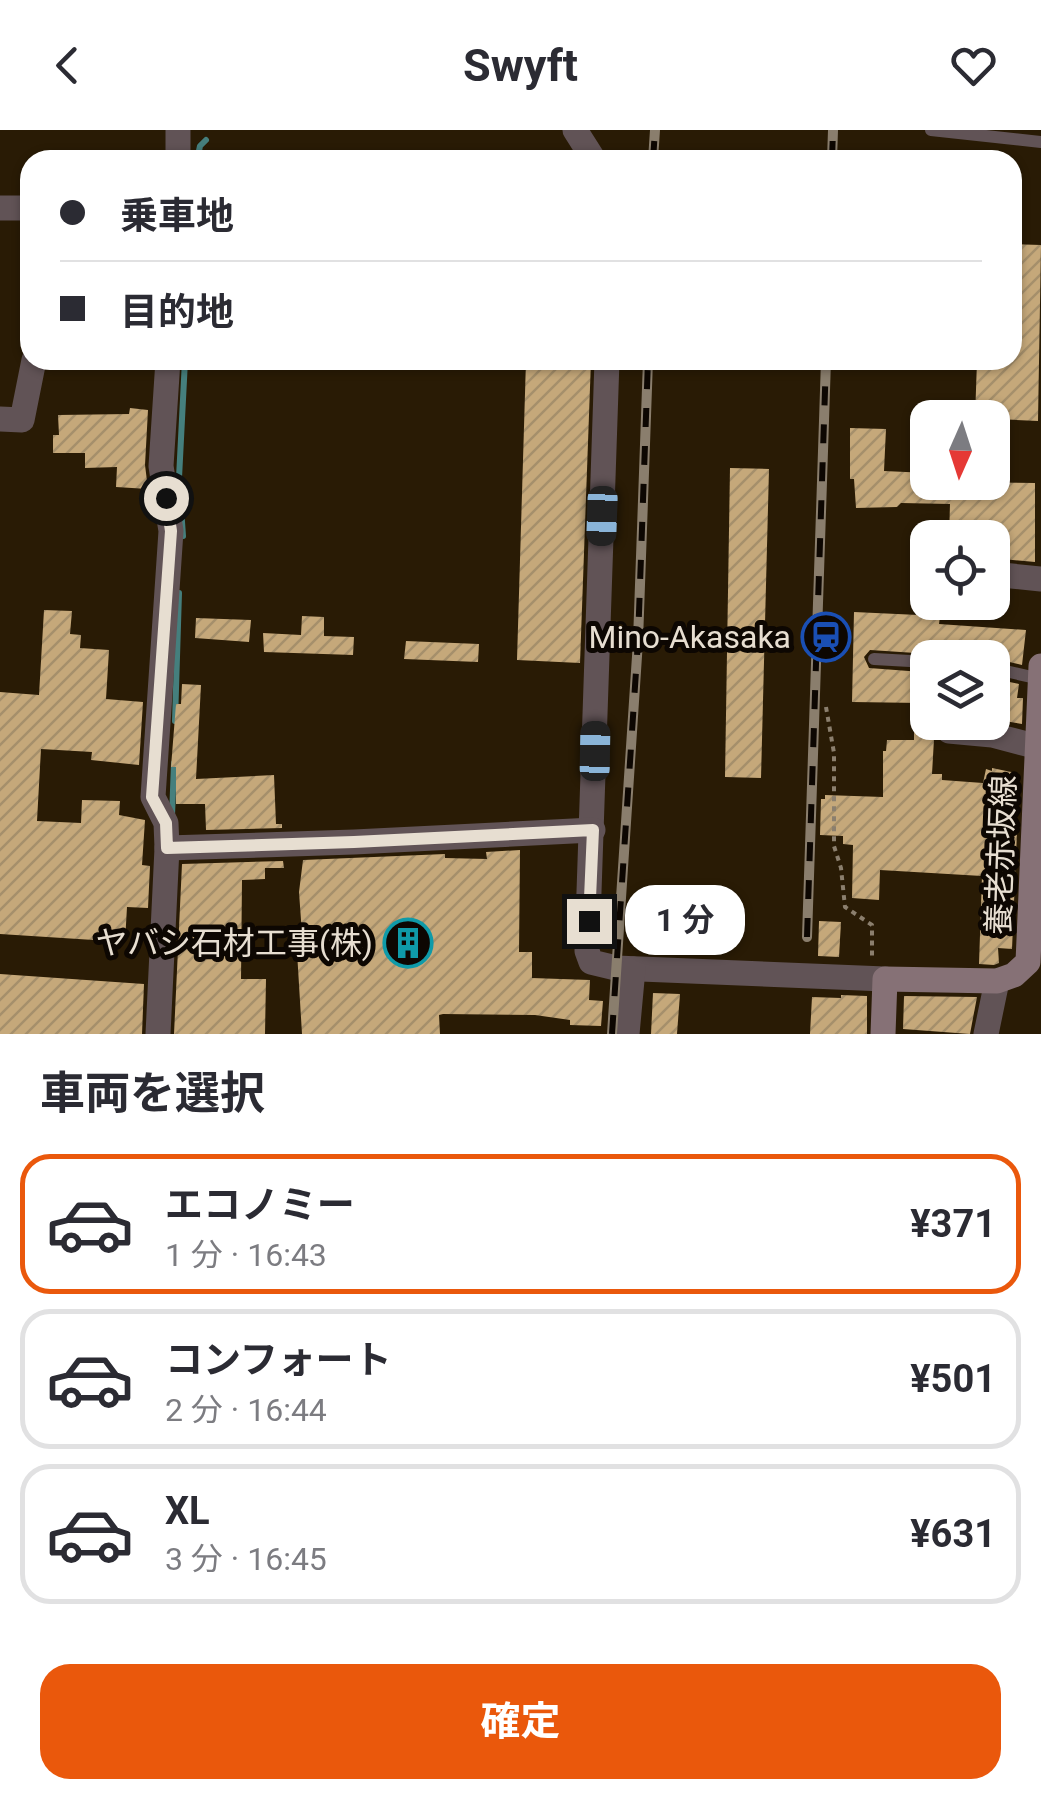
<!DOCTYPE html>
<html lang="ja">
<meta charset="utf-8">
<style>
:root{--surface:#fff;--page:#f2f2f3;--text:#2b2b33;--muted:#7c7c81;--line:#e1e1e2;--accent:#ea580c}
body{margin:0;font-family:Roboto,"Noto Sans JP",sans-serif;background:var(--page);color:var(--text);height:100vh;display:flex;flex-direction:column;font-size:38px;white-space:nowrap}
*{box-sizing:border-box;margin:0}
p{font-size:32px;color:var(--muted)}
.icon{flex:none;width:55px;height:55px;fill:none;stroke:currentColor;stroke-width:2;stroke-linecap:round;stroke-linejoin:round}
.map{position:relative;height:904px;overflow:hidden}
.panel{display:flex;flex-direction:column;background:var(--surface);flex:1}
.panel>*{flex:none}
.guide{position:absolute;left:20px;top:20px;width:1002px;height:220px;border-radius:30px;box-shadow:0 2px 8px #0004;display:grid;align-content:center;height:220px;padding:0 40px;background:var(--surface)}
.needle{width:65px;rotate:183deg}
.controls{position:absolute;left:910px;top:270px;display:grid;gap:20px}
.controls a{display:grid;place-items:center;width:100px;height:100px;border-radius:20px;background:var(--surface);box-shadow:0 2px 8px #0004;font-size:50px}
.end{position:absolute;width:45px;height:45px;margin:-22px;border:12px solid #e7ded1;background:#111;box-shadow:0 0 0 5px #111}
.from{border-radius:50%}
.bubble{position:absolute;height:70px;border-radius:30px;background:var(--surface);box-shadow:0 2px 8px #0004;font-size:32px;font-weight:700;line-height:70px;text-align:center}
.car{position:absolute;width:30px;height:60px;margin:-30px -15px;border-radius:12px;box-shadow:0 0 8px 2px #0007;background:linear-gradient(#222 24%,#8ab4d8 0 40%,#222 0 76%,#8ab4d8 0 86%,#222 0)}
.guide b{display:flex;align-items:center;gap:35px;height:95px;font-size:38px}
.guide b+b{border-top:2px solid var(--line)}
.guide i{width:25px;height:25px;background:var(--text)}
ul{padding:0;list-style:none}
li{display:flex;align-items:center;gap:30px;height:140px;margin:0 20px 15px;padding:0 20px;border:5px solid var(--line);border-radius:30px}
li div{flex:1}
li b{display:block;font-size:38px}
li em{font-style:normal;font-weight:700}
li.on{border-color:var(--accent)}
li>.icon{width:90px;height:90px;stroke-width:1.5}
h2{padding:0 40px;font-size:45px;line-height:120px}
.action{display:flex;gap:20px;margin-top:auto;padding:20px 40px}
.action a{flex:1;height:115px;border-radius:30px;background:var(--accent);color:#fff;font-size:40px;font-weight:700;line-height:115px;text-align:center}
header{display:flex;justify-content:space-between;align-items:center;height:130px;padding:0 40px;background:var(--surface);font-size:45px;font-weight:700}
.map>svg:first-child{display:block}
</style>
<header><svg class="icon" aria-label="back" viewBox="0 0 24 24"><path d="M15 5l-7 7 7 7"/></svg>Swyft<svg class="icon" aria-label="heart" viewBox="0 0 24 24"><path d="M12 20l-8-8c-3-5 5-10 8-4 3-6 11-1 8 4z"/></svg></header>
<div class="map">
<svg width="1041" height="904" viewBox="0 0 1041 904">
<defs>
<pattern id="building-hatch" width="6" height="6" patternUnits="userSpaceOnUse" patternTransform="scale(2.5)"><rect width="6" height="6" fill="#c5a87a"/><path d="M-1 1l2-2M0 6l6-6M5 7l2-2" fill="none" stroke="#a58f6b"/></pattern>
</defs>
<rect width="100%" height="100%" fill="#291b05"/>
<g fill="none" stroke-linecap="round" stroke-linejoin="round">
<!-- stream -->
<g stroke="#457f7d" stroke-width="6">
<path d="M197,30l3,-14 6,-6"/>
<path d="M183,406l-4,-58 6,-118"/>
<path d="M175,591l4,-128"/>
<path d="M172,686l2,-53"/>
</g>
</g>
<!-- building -->
<g fill="url(#building-hatch)">
<path d="M1012,114l29,1 -3,176 -63,-3 2,-57 35,-1z"/>
<path d="M526,230h65l-11,303 -63,-3z"/>
<path d="M130,278l18,2 -3,55 3,24 -32,-2 1,-20 -32,1v-15h-32v-18h6l-1,-20 71,-1z"/>
<path d="M850,298l36,1 -2,42 44,2v9l107,1v79l-43,-4v-20h-43l1,-34 -49,-1 -4,4 -41,1 -2,-29h-4z"/>
<path d="M730,338l39,1 -8,309 -36,-1z"/>
<path d="M44,480l28,1 -2,23 11,1 -1,13 29,2 -3,49 37,3 -4,63 -48,-5 1,-8 -51,-3 -4,72 44,2 1,-23 38,1 -1,14 26,5 -3,45 8,1 -2,42 -21,-1 -2,35 -125,-8v-242l39,3z"/>
<path d="M854,482l86,4 -1,8 87,6 -4,35 -30,-7 -122,-8 -6,7 5,11 53,4 -1,31 -69,-1z"/>
<path d="M302,486l22,1v19l30,1 -1,18 -89,-3 -1,-19 38,2z"/>
<path d="M196,488l55,2 -2,22 -54,-4z"/>
<path d="M406,511l73,3 -1,18 -74,-3z"/>
<path d="M1000,550l19,4 -2,14h6l-1,26 -30,-5v-24l7,1z"/>
<path d="M182,554l19,1 -5,94 78,-4 2,49h6v4l-76,2 -1,-26h-29v-37h-5l5,-63h5z"/>
<path d="M914,592h21l-3,52h10v6l41,3 3,-14 6,2v-3l24,5 -13,58 14,1 -5,117 -14,-1 1,15 -5,2 -15,-1 3,-88 -102,-6 -1,30 -27,-2 1,-53 -10,-1v-8l-23,-1 1,-36h4v-4l58,2v-46h3l1,-11h27z"/>
<path d="M520,720l-1,102h13v26l58,2 -1,20 14,1 -2,25 -31,-1v-5l-35,-5 -92,-1 -4,1 1,19h-138l-6,-99 6,-1 -3,-42 4,-32 142,-6v4l42,1 -1,-7z"/>
<path d="M283,731l1,7h-19v11l-23,1 -1,99h25l-1,55h-91l8,-170z"/>
<path d="M819,791l22,1 -2,35 -21,-1z"/>
<path d="M0,844l144,10 -2,50h-142z"/>
<path d="M653,863l27,1 -3,40h-26z"/>
<path d="M841,865l26,1v38h-57l2,-37 29,1z"/>
<path d="M904,866l73,1 -7,37 -67,-5z"/>
</g>
<g fill="none" stroke-linecap="round" stroke-linejoin="round">
<!-- path -->
<path stroke="#8b7f6e" stroke-width="4" stroke-dasharray="5 5" stroke-linecap="butt" d="M826,577l8,46v93l7,22 4,39 27,18v31"/>
<!-- lane -->
<g stroke="#615356" stroke-width="12">
<path d="M931,0l110,12"/>
<path d="M874,529l54,3"/>
<path d="M992,538l48,11"/>
</g>
<!-- street -->
<g stroke="#615356" stroke-width="25">
<path d="M575,0l19,30"/>
<path d="M178,30v-30"/>
<path d="M0,78h30"/>
<path d="M607,230l-20,591 4,11 25,6 269,11"/>
<path d="M0,289l22,1 12,-60"/>
<path d="M992,444l49,5"/>
<path d="M949,601l43,4 46,12"/>
<path d="M167,718l187,-6 239,-12"/>
<path d="M158,904l9,-186 -1,-25 -13,-26 18,-266 -10,-65 7,-106"/>
<path d="M627,904l6,-65"/>
<path d="M986,904l11,-53"/>
</g>
<!-- secondary -->
<path stroke="#867176" stroke-width="25" d="M883,904l2,-55 112,2 17,-6 14,-13 13,-296"/>
<!-- rail casing -->
<g stroke="#8a7e6d" stroke-width="10">
<g id="rail">
<path d="M653,30l2,-30"/>
<path d="M832,30l1,-30"/>
<path d="M807,807l19,-577"/>
<path d="M612,904l26,-393 10,-281"/>
</g>
</g>
<!-- rail -->
<use href="#rail" stroke="#0d0702" stroke-width="6" stroke-dasharray="19" stroke-linecap="butt"/>
</g>
<g fill="none" stroke-linecap="round" stroke-linejoin="round">
<!-- route -->
<path stroke="#e7ded1" stroke-width="12" d="M166,368l5,33 -19,266 14,26 1,25 187,-6 239,-12 -4,91"/>
</g>
<!-- icons -->
<defs>
<g id="station-ring" transform="scale(2.5)"><circle r="9.5" fill="#0d0702" stroke="#1a4fb4" stroke-width="1.5"/><path d="M-3-6H3Q5-6 5-4V2Q5 4 3 4L4.5 6H3L1.5 4h-3L-3 6H-4.5L-3 4Q-5 4-5 2V-4Q-5-6-3-6ZM-3.5-4v3h7v-3ZM-3.5 1v1.5H-2V1ZM2 1v1.5H3.5V1Z" fill="#1a4fb4"/></g>
<g id="building-ring" transform="scale(2.5)"><circle r="9.5" fill="#0d0702" stroke="#0f9aa8" stroke-width="1.5"/><path d="M-4-6H4V6H1V3H-1V6H-4ZM-2.5-4.3h1.7v1.8h-1.7ZM.8-4.3h1.7v1.8H.8ZM-2.5-1h1.7V.8h-1.7ZM.8-1h1.7V.8H.8Z" fill="#0f9aa8"/></g>
</defs>
<g fill-rule="evenodd">
<use href="#station-ring" x="826" y="507"/>
<use href="#building-ring" x="408" y="813"/>
</g>
<g text-anchor="middle" dominant-baseline="central" stroke-width="10" stroke-linejoin="round" paint-order="stroke">
<!-- poi labels -->
<g font-size="32" fill="#e7ded1" stroke="#0d0702" text-anchor="end">
<text x="791" y="507">Mino-Akasaka</text>
<text x="373" y="813">ヤバシ石材工事(株)</text>
</g>
<!-- street labels -->
<g font-size="32" fill="#e7ded1" stroke="#0d0702">
<text transform="translate(1001 725) rotate(-88)">養老赤坂線</text>
</g>
</g>
</svg>
<div class="controls">
<a><svg class="needle" viewBox="-14 -14 28 28"><path d="M0-13l5 13h-10z" fill="#e53935"/><path d="M0 13l5-13h-10z" fill="#7c7c81"/></svg></a>
<a><svg class="icon" aria-label="locate" viewBox="0 0 24 24"><circle cx="12" cy="12" r="6"/><path d="M12 2v4M12 18v4M2 12h4M18 12h4"/></svg></a>
<a><svg class="icon" aria-label="layers" viewBox="0 0 24 24"><path d="M12 4l9 5-9 5-9-5zM3 14l9 5 9-5"/></svg></a>
</div>
<i class="end from" style="left:166px;top:368px"></i>
<i class="end" style="left:589px;top:791px"></i>
<div class="bubble" style="left:625px;top:755px;width:120px">1 分</div>
<i class="car" style="left:602px;top:386px;rotate:182deg"></i>
<i class="car" style="left:595px;top:621px;rotate:1deg"></i>
<div class="guide">
<b><i class="from"></i>乗車地</b>
<b><i></i>目的地</b>
</div>
</div>
<section class="panel">
<h2>車両を選択</h2>
<ul>
<li class="on"><svg class="icon" aria-label="car" viewBox="0 0 24 24"><path d="M5 17H2v-5l4-1 3-4h7l3 4 3 1v5h-3M9 17h6M6 11h13"/><circle cx="7" cy="17" r="2"/><circle cx="17" cy="17" r="2"/></svg><div><b>エコノミー</b><p>1 分 · 16:43</p></div><em>¥371</em></li>
<li><svg class="icon" aria-label="car" viewBox="0 0 24 24"><path d="M5 17H2v-5l4-1 3-4h7l3 4 3 1v5h-3M9 17h6M6 11h13"/><circle cx="7" cy="17" r="2"/><circle cx="17" cy="17" r="2"/></svg><div><b>コンフォート</b><p>2 分 · 16:44</p></div><em>¥501</em></li>
<li><svg class="icon" aria-label="car" viewBox="0 0 24 24"><path d="M5 17H2v-5l4-1 3-4h7l3 4 3 1v5h-3M9 17h6M6 11h13"/><circle cx="7" cy="17" r="2"/><circle cx="17" cy="17" r="2"/></svg><div><b>XL</b><p>3 分 · 16:45</p></div><em>¥631</em></li>
</ul>
<div class="action"><a>確定</a></div>
</section>
